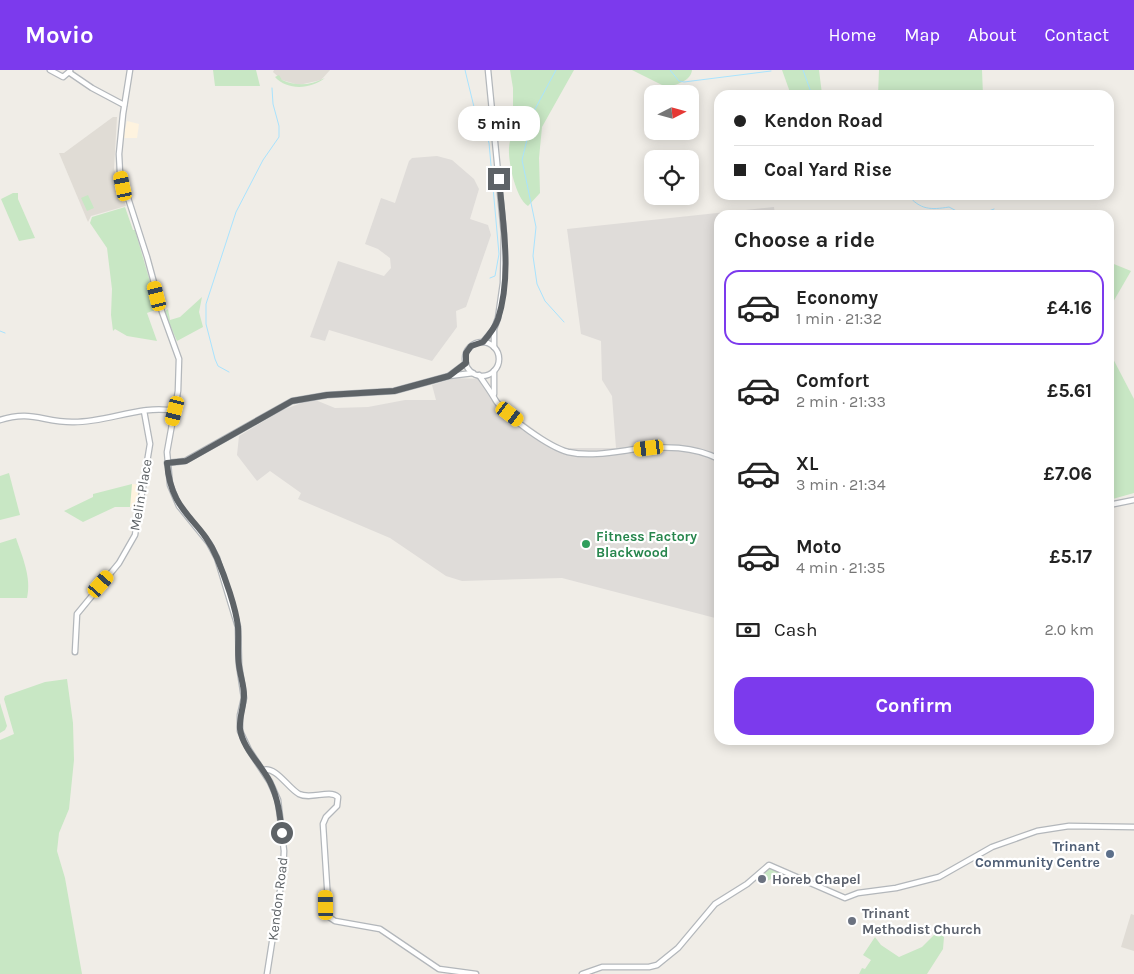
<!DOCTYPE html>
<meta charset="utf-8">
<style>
:root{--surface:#fff;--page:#f6f6f6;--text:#222;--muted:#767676;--line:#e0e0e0;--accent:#7c3aed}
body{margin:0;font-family:Karla,sans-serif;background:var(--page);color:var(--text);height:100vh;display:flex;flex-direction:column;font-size:19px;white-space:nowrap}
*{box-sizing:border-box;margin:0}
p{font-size:16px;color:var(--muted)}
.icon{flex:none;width:28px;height:28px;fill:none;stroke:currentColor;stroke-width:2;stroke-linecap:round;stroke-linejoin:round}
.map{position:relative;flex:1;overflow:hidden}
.panel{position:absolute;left:714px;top:140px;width:400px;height:535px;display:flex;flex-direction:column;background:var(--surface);border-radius:15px;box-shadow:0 2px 12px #0003}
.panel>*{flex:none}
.top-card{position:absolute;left:714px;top:20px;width:400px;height:110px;border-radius:15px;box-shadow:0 2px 12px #0003;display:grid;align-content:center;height:110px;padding:0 20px;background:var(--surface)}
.needle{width:32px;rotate:84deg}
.tools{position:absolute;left:644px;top:15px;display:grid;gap:10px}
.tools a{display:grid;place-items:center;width:55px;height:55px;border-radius:10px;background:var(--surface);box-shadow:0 2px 12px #0003;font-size:25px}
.end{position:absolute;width:22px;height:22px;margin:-11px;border:6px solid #5e6367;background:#fff;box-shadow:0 0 0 2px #fff}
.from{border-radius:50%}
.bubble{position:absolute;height:35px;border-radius:15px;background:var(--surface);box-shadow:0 2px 12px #0003;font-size:16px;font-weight:700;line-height:35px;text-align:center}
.car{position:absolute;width:15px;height:30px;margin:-15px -8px;border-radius:6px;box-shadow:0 0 4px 1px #0007;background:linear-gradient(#f5c518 24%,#345 0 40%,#f5c518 0 76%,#345 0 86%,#f5c518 0)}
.top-card b{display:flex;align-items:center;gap:18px;height:48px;font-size:19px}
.top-card b+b{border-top:1px solid var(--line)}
.top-card i{width:12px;height:12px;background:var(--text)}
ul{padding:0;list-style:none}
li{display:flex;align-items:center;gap:15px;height:75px;margin:0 10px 8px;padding:0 10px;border:2px solid transparent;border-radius:15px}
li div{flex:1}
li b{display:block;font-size:19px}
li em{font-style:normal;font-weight:700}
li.on{border-color:var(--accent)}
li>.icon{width:45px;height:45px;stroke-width:1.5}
h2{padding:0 20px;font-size:22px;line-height:60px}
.pay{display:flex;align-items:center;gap:12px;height:55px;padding:0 20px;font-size:19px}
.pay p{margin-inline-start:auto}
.primary-button{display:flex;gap:10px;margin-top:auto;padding:10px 20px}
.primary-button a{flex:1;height:58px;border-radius:15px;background:var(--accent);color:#fff;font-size:20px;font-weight:700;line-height:58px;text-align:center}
header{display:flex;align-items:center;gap:30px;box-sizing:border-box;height:70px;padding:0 25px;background:var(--accent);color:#fff}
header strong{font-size:24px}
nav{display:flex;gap:28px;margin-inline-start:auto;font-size:18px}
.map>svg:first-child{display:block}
</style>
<header>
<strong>Movio</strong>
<nav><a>Home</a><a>Map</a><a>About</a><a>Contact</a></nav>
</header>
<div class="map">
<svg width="1134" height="904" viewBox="0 0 1134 904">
<rect width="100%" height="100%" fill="#f0ede7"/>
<!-- commercial -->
<g fill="#fef3df">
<path d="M127,51l12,3 -2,14h-14z"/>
<path d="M132,414l10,1 -4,23 -8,-1z"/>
</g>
<!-- industrial -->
<g fill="#dfdcd9">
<path d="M437,86l15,4 22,19 5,10 -9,30 18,6 3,10 -25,72 -10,4 1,16 -25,34 -103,-31 -4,11 -15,-4 28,-76 46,15 7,-8 -1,-10 -12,-9 -13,-5 16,-46 14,5 14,-42 3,-3z"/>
<path d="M774,137l1,8h-56v404l-157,-41 -100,3 -16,-5 -56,-38 -92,-39 3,-6 -31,-22 -13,10 -20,-26 2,-19 43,-26 31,-11 22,9 33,-1 37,-7h31l-4,-15 23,-7 25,1 25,29 54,40h57l-4,-52 -10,-16 -1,-39 -20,-7 -14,-105z"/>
</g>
<!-- education -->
<g fill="#e0dcd5">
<path d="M274,0h56l-9,10 -22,5 -17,-5 -9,-8z"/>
<path d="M113,47h4l-3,52 12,37 -35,10 -3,6 -29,-69h5z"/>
<path d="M1131,844l3,1v36l-13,-4z"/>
</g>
<!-- green -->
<g fill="#c8e7c4">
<path d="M213,0h43l4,16h-45z"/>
<path d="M510,0h64l-32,57 -3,31 1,35 -12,13c-12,-7 -20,-44 -19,-58 1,-13 7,-25 12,-37l-8,-4v-19z"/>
<path d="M632,0h60c-1,11 -16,15 -26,17z"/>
<path d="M782,0h37l3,24 -31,1z"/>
<path d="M879,0h103l1,25h-43v-2l-9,2h-53z"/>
<path d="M279,5l3,5c16,7 28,5 43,-2 -14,11 -37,13 -50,-1z"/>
<path d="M13,123h5v6l17,39 -16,3 -18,-42z"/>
<path d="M88,125l6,13 -7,3 -6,-13z"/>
<path d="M125,137l8,23h2l23,79 -11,4 10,28 -30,-5 -12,-7 -2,2 -2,-16 1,-26 -5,-41 -17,-25 2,-6z"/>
<path d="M1109,192l22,9 -22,38z"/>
<path d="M202,227l-3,15 4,15 -26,14 -13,-29 4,-3 2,11 10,-3z"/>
<path d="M1109,281l25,48v94l-25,7z"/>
<path d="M9,403l11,42 -20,5v-44z"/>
<path d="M132,414l-2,23h-15l-32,15 -19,-11 29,-14v-3z"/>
<path d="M16,468c6,18 16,40 11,60h-27v-55z"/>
<path d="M67,609l6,44 1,37 -5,49 -10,24 -2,18 8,27 17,96h-82v-234l14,-6 -10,-35 1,-3 40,-14z"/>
<path d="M0,633l7,23 -2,4 -5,3z"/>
<path d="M770,797l9,5 -2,4 -10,5 -4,-7z"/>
<path d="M938,861l6,6 -1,12 -16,25h-68l3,-6 3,1 6,-9 -8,-5 12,-18 6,8 18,12 23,-10z"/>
</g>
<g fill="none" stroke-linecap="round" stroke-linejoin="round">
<!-- stream -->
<g stroke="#a9e3fe" stroke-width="1">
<path d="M465,0l9,37 6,9 9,27 10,111 -4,22 -5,2"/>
<path d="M556,0l-22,41 -12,49 14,67 -3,29 4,28 8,17 19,21"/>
<path d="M670,0l9,11 5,1 87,-11"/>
<path d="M803,0l9,25"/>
<path d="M908,125c12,15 23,15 41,12l15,8"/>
<path d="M979,145l15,-6"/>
<path d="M0,261l5,2"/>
<path d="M229,302l-11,-6 -3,-7 -9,-35v-20l30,-92 27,-52 16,-23v-11l-6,-22 -1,-16"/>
</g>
<!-- secondary casing -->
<g stroke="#b3b7bb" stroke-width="7">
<g id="secondary">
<path d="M50,0l13,7 7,-6"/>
<path d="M130,0l-7,44 -4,40 1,19 27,84 15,55 17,47 -1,32 -11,61 3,33 9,21 30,37 8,15 21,69 1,38 5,33 -4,17v16l9,19 21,32 8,18 6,51 -1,21 -16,102"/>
<path d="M488,0l16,164 -1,49 -5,35 -4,11v18"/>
<path d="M70,3l22,15 32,17"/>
<path d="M483,272l10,-12"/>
<circle cx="482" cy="289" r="17"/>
<path d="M494,301v23"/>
<path d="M450,305l16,-12"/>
<path d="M479,305c6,9 12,17 17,26 11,16 53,46 72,51 22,5 46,0 68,-3 29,-3 57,-3 83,10"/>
<path d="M0,350c31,-10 43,2 72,2 35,1 69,-18 103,-11"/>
<path d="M167,393l18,-2 107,-60 35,-6 67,-4 55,-15 24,-3"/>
<path d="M1109,435l25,-5"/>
<path d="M75,582l2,-38 42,-51 16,-28 15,-91 -6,-33"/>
<path d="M263,700c13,-4 25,18 36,24 12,6 30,-5 39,3l-1,9 -11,11 -3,7 6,93 6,4 45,8 59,40 37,5"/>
<path d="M582,904l20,-7h47l8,-2 21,-17 37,-44 32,-20 22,-19 76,33 13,-5 38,-5 43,-11 53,-30 45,-16 32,-5 65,1"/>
</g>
</g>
<!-- secondary -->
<use href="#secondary" stroke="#fff" stroke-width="4.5"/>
</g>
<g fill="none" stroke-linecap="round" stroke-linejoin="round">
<!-- route -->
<path stroke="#5e6367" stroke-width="6" d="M282,763c-2,-18 -4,-35 -12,-51 -9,-18 -27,-33 -30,-53 -1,-12 4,-22 4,-34 0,-10 -4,-20 -5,-30 -2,-12 0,-25 -1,-38 -2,-19 -13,-50 -21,-69 -16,-40 -46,-43 -50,-95l19,-2 106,-60 35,-6 67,-4 55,-15 17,-13v-10l5,-7 12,-4c6,-7 12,-14 15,-23 14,-43 5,-95 1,-140"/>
</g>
<!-- markers -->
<circle fill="#2e9e5b" stroke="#fff" stroke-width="2" cx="586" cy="474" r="5"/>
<circle fill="#5c6f8a" stroke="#fff" stroke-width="2" cx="1110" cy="784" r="5"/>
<g fill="#6b7280" stroke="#fff" stroke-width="2">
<circle cx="762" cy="809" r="5"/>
<circle cx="852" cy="851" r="5"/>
</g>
<g text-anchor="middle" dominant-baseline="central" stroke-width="4.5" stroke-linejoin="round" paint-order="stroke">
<!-- street labels -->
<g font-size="14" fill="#5e6367" stroke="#fff">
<text transform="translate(141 425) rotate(-80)">Melin Place</text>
<text transform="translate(278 829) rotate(-83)">Kendon Road</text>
</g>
<!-- leisure labels -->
<g font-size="14" font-weight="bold" fill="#27864d" stroke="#fff" text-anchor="start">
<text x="596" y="466">Fitness Factory<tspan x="596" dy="16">Blackwood</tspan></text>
</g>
<!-- service labels -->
<g font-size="14" font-weight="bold" fill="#4e5e75" stroke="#fff" text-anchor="end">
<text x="1100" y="776">Trinant<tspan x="1100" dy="16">Community Centre</tspan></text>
</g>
<!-- worship labels -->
<g font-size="14" font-weight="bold" fill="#5b616d" stroke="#fff" text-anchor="start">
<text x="772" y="809">Horeb Chapel</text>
<text x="862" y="843">Trinant<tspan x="862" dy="16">Methodist Church</tspan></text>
</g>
</g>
</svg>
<div class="tools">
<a><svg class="needle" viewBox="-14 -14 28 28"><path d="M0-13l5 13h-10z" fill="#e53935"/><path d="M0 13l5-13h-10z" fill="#767676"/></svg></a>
<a><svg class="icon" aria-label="locate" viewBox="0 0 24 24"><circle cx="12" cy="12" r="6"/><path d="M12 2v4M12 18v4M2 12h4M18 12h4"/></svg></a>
</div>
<i class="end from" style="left:282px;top:763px"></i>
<i class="end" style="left:499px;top:109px"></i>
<div class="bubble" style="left:458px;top:36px;width:82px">5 min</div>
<i class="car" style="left:123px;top:116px;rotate:348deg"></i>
<i class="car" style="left:157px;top:226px;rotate:346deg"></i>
<i class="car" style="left:175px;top:341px;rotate:194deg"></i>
<i class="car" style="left:510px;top:344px;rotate:127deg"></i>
<i class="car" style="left:649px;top:378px;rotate:263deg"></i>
<i class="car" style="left:101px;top:514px;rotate:41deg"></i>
<i class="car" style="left:326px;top:835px;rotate:359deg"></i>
<div class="top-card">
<b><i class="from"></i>Kendon Road</b>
<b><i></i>Coal Yard Rise</b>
</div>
<section class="panel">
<h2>Choose a ride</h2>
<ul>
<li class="on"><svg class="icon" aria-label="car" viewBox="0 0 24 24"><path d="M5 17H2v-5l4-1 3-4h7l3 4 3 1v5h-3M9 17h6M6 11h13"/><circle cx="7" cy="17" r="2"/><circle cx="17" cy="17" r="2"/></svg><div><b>Economy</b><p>1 min · 21:32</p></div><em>£4.16</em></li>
<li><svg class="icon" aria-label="car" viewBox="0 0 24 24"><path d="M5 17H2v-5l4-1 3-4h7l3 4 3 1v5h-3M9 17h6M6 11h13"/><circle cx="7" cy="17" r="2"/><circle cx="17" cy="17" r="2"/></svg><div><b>Comfort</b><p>2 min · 21:33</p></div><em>£5.61</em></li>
<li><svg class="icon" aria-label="car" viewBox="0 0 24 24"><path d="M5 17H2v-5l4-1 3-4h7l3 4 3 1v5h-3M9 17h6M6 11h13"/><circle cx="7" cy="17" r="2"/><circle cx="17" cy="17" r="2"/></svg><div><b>XL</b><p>3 min · 21:34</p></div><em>£7.06</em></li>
<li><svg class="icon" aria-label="car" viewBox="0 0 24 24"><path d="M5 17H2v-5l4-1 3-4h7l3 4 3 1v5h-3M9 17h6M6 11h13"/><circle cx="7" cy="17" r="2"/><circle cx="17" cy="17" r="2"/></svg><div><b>Moto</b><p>4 min · 21:35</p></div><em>£5.17</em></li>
</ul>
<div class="pay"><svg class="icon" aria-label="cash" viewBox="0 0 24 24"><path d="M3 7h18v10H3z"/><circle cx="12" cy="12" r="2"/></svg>Cash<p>2.0 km</p></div>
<div class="primary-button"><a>Confirm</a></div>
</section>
</div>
